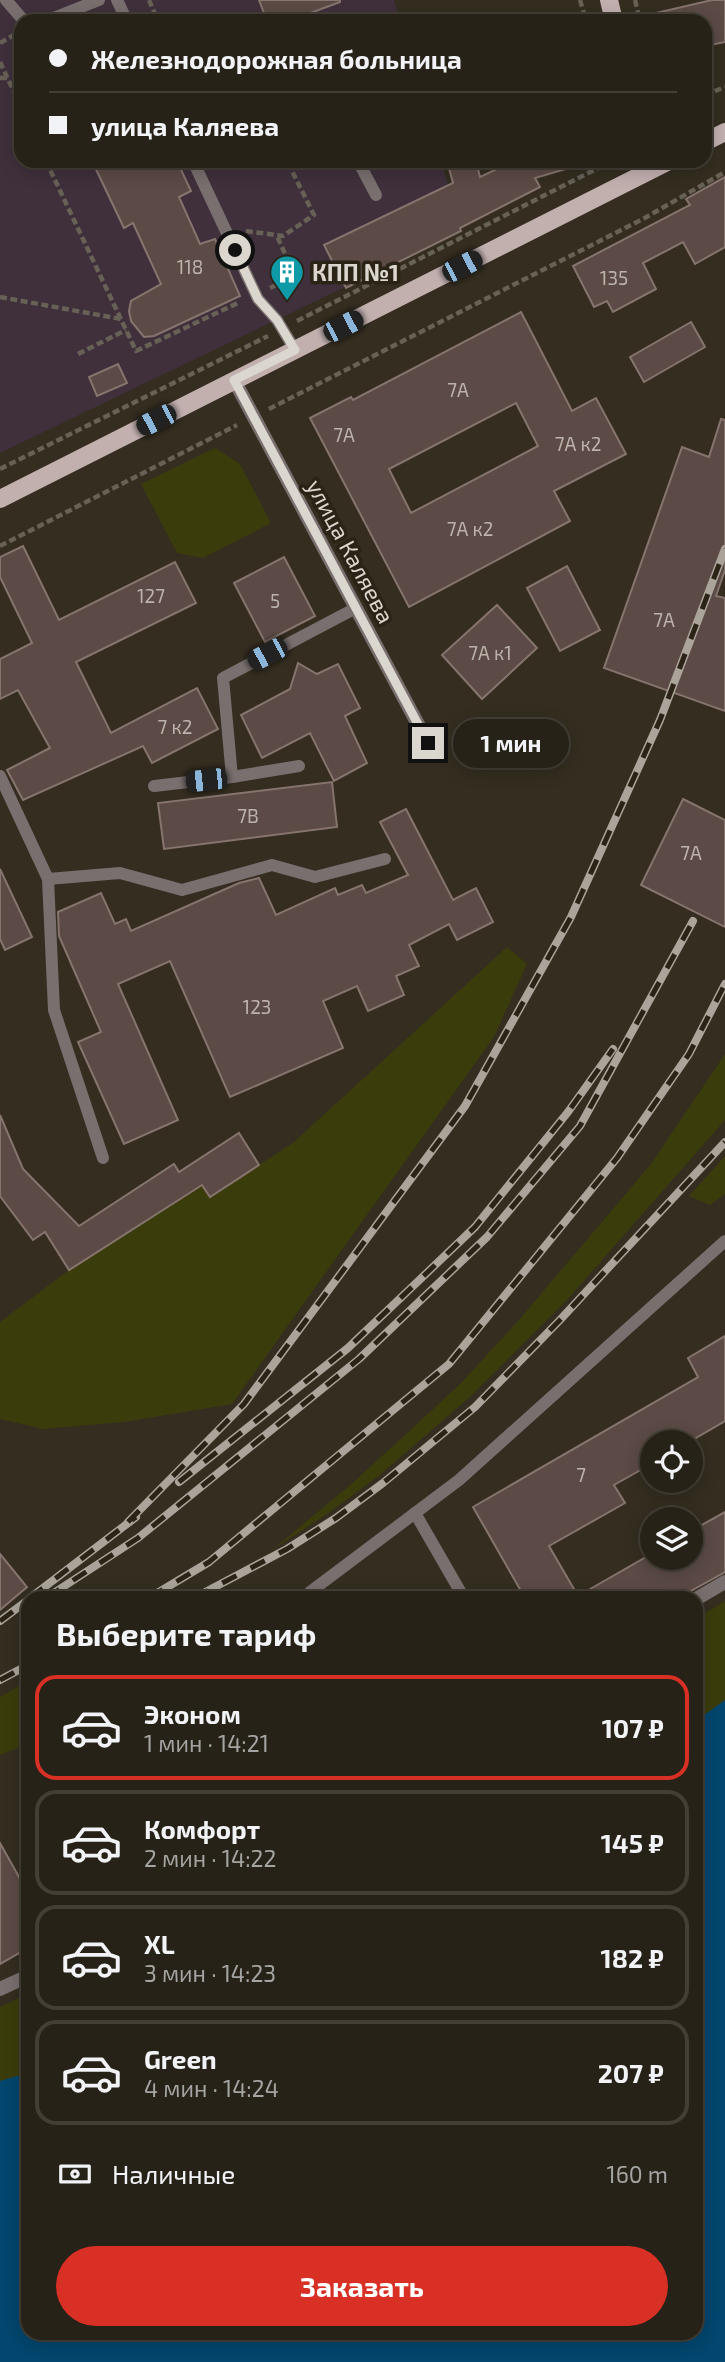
<!DOCTYPE html>
<html lang="ru">
<meta charset="utf-8">
<style>
:root{--surface:#272218;--page:#2f2a21;--text:#f1f3f6;--muted:#a4a4a2;--line:#433f37;--accent:#d93025}
body{margin:0;font-family:"Exo 2",sans-serif;background:var(--page);color:var(--text);height:100vh;display:flex;flex-direction:column;font-size:26px;white-space:nowrap}
*{box-sizing:border-box;margin:0}
p{font-size:23px;color:var(--muted)}
.icon{flex:none;width:38px;height:38px;fill:none;stroke:currentColor;stroke-width:2;stroke-linecap:round;stroke-linejoin:round}
.map{position:relative;flex:1;overflow:hidden}
.details{position:absolute;left:21px;top:1591px;width:682px;height:749px;display:flex;flex-direction:column;background:var(--surface);border-radius:21px;box-shadow:0 4px 18px #0003,0 0 0 2px var(--line)}
.details>*{flex:none}
.hud{position:absolute;left:14px;top:14px;width:698px;height:154px;border-radius:21px;box-shadow:0 4px 18px #0003,0 0 0 2px var(--line);display:grid;align-content:center;height:154px;padding:0 35px;background:var(--surface)}
.controls{position:absolute;left:640px;top:1430px;display:grid;gap:14px}
.controls a{display:grid;place-items:center;width:63px;height:63px;border-radius:50%;background:var(--surface);box-shadow:0 4px 18px #0003,0 0 0 2px var(--line);font-size:35px}
.end{position:absolute;width:32px;height:32px;margin:-16px;border:9px solid #dbd6ce;background:#111;box-shadow:0 0 0 4px #111}
.from{border-radius:50%}
.bubble{position:absolute;height:49px;border-radius:24px;background:var(--surface);box-shadow:0 4px 18px #0003,0 0 0 2px var(--line);font-size:23px;font-weight:700;line-height:49px;text-align:center}
.car{position:absolute;width:21px;height:42px;margin:-21px -10px;border-radius:9px;box-shadow:0 0 5px 2px #0007;background:linear-gradient(#222 24%,#8ab4d8 0 40%,#222 0 76%,#8ab4d8 0 86%,#222 0)}
.hud b{display:flex;align-items:center;gap:24px;height:66px;font-size:26px}
.hud b+b{border-top:2px solid var(--line)}
.hud i{width:18px;height:18px;background:var(--text)}
ul{padding:0;list-style:none}
li{display:flex;align-items:center;gap:21px;height:105px;margin:0 14px 10px;padding:0 21px;border:4px solid var(--line);border-radius:21px}
li div{flex:1}
li b{display:block;font-size:26px}
li em{font-style:normal;font-weight:700}
li.selected{border-color:var(--accent)}
li>.icon{width:63px;height:63px;stroke-width:1.5}
h2{padding:0 35px;font-size:32px;line-height:84px}
.pay{display:flex;align-items:center;gap:18px;height:77px;padding:0 35px;font-size:26px}
.pay p{margin-inline-start:auto}
.action{display:flex;gap:14px;margin-top:auto;padding:14px 35px}
.action a{flex:1;height:80px;border-radius:42px;background:var(--accent);color:#fff;font-size:28px;font-weight:700;line-height:80px;text-align:center}
.map>svg:first-child{display:block}
</style>
<div class="map">
<svg width="725" height="2362" viewBox="0 0 725 2362">
<rect width="100%" height="100%" fill="#342d20"/>
<!-- medical -->
<path fill="#3f303c" d="M0,0h394l6,21h-379v140h420l20,70 -461,222z"/>
<!-- green -->
<g fill="#3b3c0c">
<path d="M215,448l25,16 31,59 -68,35 -26,-5 -36,-69z"/>
<path d="M507,947l20,17 -33,73 -262,367 -108,18 -81,7 -43,-10v-97l69,-52 133,-85 8,12 84,-55z"/>
<path d="M725,1054v66l-158,180 -97,97 -89,77 -51,38 -58,38 77,-64 55,-50 57,-53 57,-62 133,-157z"/>
<path d="M725,1156v38l-15,11 -21,-9z"/>
<path d="M725,1601v99l-28,21v-103z"/>
<path d="M28,1681v63l-28,11v-58z"/>
<path d="M28,1994v79l-28,8v-74z"/>
</g>
<!-- water -->
<path fill="#03466e" d="M725,1700v662h-725v-281l28,-8v260h668v-612z"/>
<!-- building -->
<g fill="#5b4a45" stroke="#86746e" stroke-width="2" fill-rule="evenodd">
<path d="M259,0h81v2l-51,19h-22z"/>
<path d="M712,0h13v42l-20,4v-25h-48l-1,-8z"/>
<path d="M92,161h85l14,30 -12,6 21,47 15,-5 25,57 -86,40 -10,1 -13,-16 -2,-10 2,-10 30,-17 -28,-61 -9,5z"/>
<path d="M447,161h29l4,16 34,-16h62v5l-41,12 5,9 -80,41 1,3 -115,57 -22,-43 129,-62z"/>
<path d="M725,177v70l-30,17 -12,-22 -40,21 13,26 -43,23 -6,-11 -13,6 -21,-41 117,-61 -4,-6z"/>
<path d="M521,312l51,99 24,-13 30,56 -72,37 16,30 -161,86 -99,-189 41,-21 2,3zM516,403l22,43 -127,67 -22,-44z"/>
<path d="M691,322l14,25 -61,35 -14,-25z"/>
<path d="M118,364l9,19 -30,13 -8,-19z"/>
<path d="M721,419l4,1v150l-9,26 9,2v113l-121,-43 78,-221 27,10z"/>
<path d="M23,546l36,74 116,-58 21,41 -120,59 35,71 86,-45 21,41 -66,34 -9,-17 -120,54 -16,-30 43,-22 -32,-58 -18,9v-40l32,-16 -32,-66v-20z"/>
<path d="M284,557l31,59 -50,26 -31,-59z"/>
<path d="M567,566l33,64 -40,21 -33,-63z"/>
<path d="M497,605l40,43 -55,51 -40,-44z"/>
<path d="M298,663l19,11 21,-10 22,44 -15,8 22,47 -33,18 -24,-48 -48,25 -21,-43 49,-26z"/>
<path d="M332,782l5,45 -173,22 -6,-46z"/>
<path d="M683,799l42,21v107l-84,-42z"/>
<path d="M406,809l47,91 23,-12 17,34 -36,18 -8,-16 -40,21 10,21 -23,10 8,19 -36,16 -11,-25 -34,15 20,47 -113,49 -60,-136 -52,23 60,136 -54,24 -46,-102 23,-10 -42,-96 -1,-24 43,-19 14,31 11,-5 5,12 108,-48 20,-5 17,37 59,-27 3,7 24,-10 4,8 42,-18 -28,-53z"/>
<path d="M0,869l32,68 -27,13 -5,-11z"/>
<path d="M0,1115l23,54 56,57 95,-62 5,8 60,-39 20,32 -49,32 -8,-12 -133,85 -24,-38 -12,8 -33,-44z"/>
<path d="M725,1336v85l-36,21h-36v21l-39,22 11,18 -76,43 29,50 75,-43v5h38v-27l34,-19v60l-34,19 -5,7h-161l-52,-91 225,-130 -10,-19z"/>
<path d="M0,1554l27,33 -27,23z"/>
<path d="M0,1843l28,50v55l-28,16z"/>
</g>
<g fill="none" stroke-linecap="round" stroke-linejoin="round">
<!-- path -->
<g stroke="#676156" stroke-width="4.5" stroke-dasharray="7 3.5" stroke-linecap="butt">
<path d="M149,0l9,21"/>
<path d="M580,0l6,21"/>
<path d="M635,0l5,21"/>
<path d="M0,43l14,-8"/>
<path d="M0,62l21,45"/>
<path d="M0,78h8"/>
<path d="M705,95l20,-8"/>
<path d="M46,161l90,190 104,-49"/>
<path d="M246,231l37,5 31,-21 -27,-54"/>
<path d="M270,288l25,-12 -18,-40"/>
<path d="M0,297l121,22"/>
<path d="M297,321l315,-160"/>
<path d="M78,354l48,-24"/>
<path d="M269,409l374,-190 82,-47"/>
<path d="M0,469l268,-133"/>
<path d="M0,546l237,-121"/>
</g>
<!-- lane -->
<g stroke="#786f6e" stroke-width="12">
<path d="M6,0l18,21"/>
<path d="M117,0l10,21"/>
<path d="M46,21l53,-21"/>
<path d="M193,161l65,138 19,21 18,30"/>
<path d="M358,161l18,34"/>
<path d="M0,776l48,103 6,131 49,148"/>
<path d="M232,777l-9,-99 133,-70"/>
<path d="M154,786l78,-9 67,-11"/>
<path d="M48,879l72,-6 62,17 90,-25 43,12 70,-18"/>
<path d="M415,1513l49,85"/>
<path d="M305,1598l5,-6 149,-112 266,-239"/>
</g>
<!-- street -->
<g stroke="#786f6e" stroke-width="14">
<path d="M234,380l194,363"/>
<path d="M696,1599l29,-17"/>
<path d="M0,1989l28,-13"/>
</g>
<!-- primary -->
<g stroke="#c2b0af" stroke-width="18">
<path d="M609,0l5,21"/>
<path d="M705,142l20,-10"/>
<path d="M0,499l669,-338"/>
</g>
<!-- rail casing -->
<g stroke="#aaa49b" stroke-width="8">
<g id="rail">
<path d="M179,1482l169,-134 127,-121 93,-115 45,-63"/>
<path d="M128,1522l116,-118 221,-298 106,-189 89,-197 65,-171"/>
<path d="M30,1598l106,-81"/>
<path d="M46,1598l92,-60 221,-179 128,-122 93,-111 113,-205"/>
<path d="M149,1598l60,-36 240,-198 168,-206 72,-104 36,-70"/>
<path d="M194,1598l93,-49 49,-31 47,-35 92,-76 84,-86 166,-179"/>
<path d="M0,1621l28,-21"/>
<path d="M0,1680l28,-15"/>
</g>
</g>
<!-- rail -->
<use href="#rail" stroke="#2a2316" stroke-width="5" stroke-dasharray="16" stroke-linecap="butt"/>
</g>
<g fill="none" stroke-linecap="round" stroke-linejoin="round">
<!-- route -->
<path stroke="#dbd6ce" stroke-width="9" d="M235,250l23,49 19,21 18,30 -61,30 194,363"/>
</g>
<!-- icons -->
<defs>
<g id="building-pin" transform="scale(1.75)"><path d="M0 17L-7.5 6A9.5 9.5 0 1 1 7.5 6Z" fill="#0f9aa8" stroke="#2a2316"/><path d="M-4-6H4V6H1V3H-1V6H-4ZM-2.5-4.3h1.7v1.8h-1.7ZM.8-4.3h1.7v1.8H.8ZM-2.5-1h1.7V.8h-1.7ZM.8-1h1.7V.8H.8Z" fill="#fff"/></g>
</defs>
<g fill-rule="evenodd">
<use href="#building-pin" x="287" y="272"/>
</g>
<g text-anchor="middle" dominant-baseline="central" stroke-width="7" stroke-linejoin="round" paint-order="stroke">
<!-- number labels -->
<g font-size="19" fill="#bbb3ac">
<text x="190" y="266">118</text>
<text x="614" y="277">135</text>
<text x="458" y="389">7А</text>
<text x="344" y="434">7А</text>
<text x="578" y="443">7А к2</text>
<text x="470" y="528">7А к2</text>
<text x="151" y="595">127</text>
<text x="275" y="600">5</text>
<text x="664" y="619">7А</text>
<text x="490" y="652">7А к1</text>
<text x="175" y="726">7 к2</text>
<text x="248" y="815">7В</text>
<text x="691" y="852">7А</text>
<text x="257" y="1006">123</text>
<text x="581" y="1474">7</text>
</g>
<!-- poi labels -->
<g font-size="23" font-weight="bold" fill="#dbd6ce" stroke="#2a2316" text-anchor="start">
<text x="312" y="272">КПП №1</text>
</g>
<!-- street labels -->
<g font-size="23" fill="#dbd6ce" stroke="#2a2316">
<text transform="translate(351 551) rotate(62)">улица Каляева</text>
</g>
</g>
</svg>
<div class="controls">
<a><svg class="icon" aria-label="locate" viewBox="0 0 24 24"><circle cx="12" cy="12" r="6"/><path d="M12 2v4M12 18v4M2 12h4M18 12h4"/></svg></a>
<a><svg class="icon" aria-label="layers" viewBox="0 0 24 24"><path d="M12 4l9 5-9 5-9-5zM3 14l9 5 9-5"/></svg></a>
</div>
<i class="end from" style="left:235px;top:250px"></i>
<i class="end" style="left:428px;top:743px"></i>
<div class="bubble" style="left:453px;top:719px;width:116px">1 мин</div>
<i class="car" style="left:462px;top:266px;rotate:63deg"></i>
<i class="car" style="left:343px;top:326px;rotate:63deg"></i>
<i class="car" style="left:156px;top:420px;rotate:243deg"></i>
<i class="car" style="left:267px;top:654px;rotate:242deg"></i>
<i class="car" style="left:206px;top:780px;rotate:264deg"></i>
<div class="hud">
<b><i class="from"></i>Железнодорожная больница</b>
<b><i></i>улица Каляева</b>
</div>
<section class="details">
<h2>Выберите тариф</h2>
<ul>
<li class="selected"><svg class="icon" aria-label="car" viewBox="0 0 24 24"><path d="M5 17H2v-5l4-1 3-4h7l3 4 3 1v5h-3M9 17h6M6 11h13"/><circle cx="7" cy="17" r="2"/><circle cx="17" cy="17" r="2"/></svg><div><b>Эконом</b><p>1 мин · 14:21</p></div><em>107 ₽</em></li>
<li><svg class="icon" aria-label="car" viewBox="0 0 24 24"><path d="M5 17H2v-5l4-1 3-4h7l3 4 3 1v5h-3M9 17h6M6 11h13"/><circle cx="7" cy="17" r="2"/><circle cx="17" cy="17" r="2"/></svg><div><b>Комфорт</b><p>2 мин · 14:22</p></div><em>145 ₽</em></li>
<li><svg class="icon" aria-label="car" viewBox="0 0 24 24"><path d="M5 17H2v-5l4-1 3-4h7l3 4 3 1v5h-3M9 17h6M6 11h13"/><circle cx="7" cy="17" r="2"/><circle cx="17" cy="17" r="2"/></svg><div><b>XL</b><p>3 мин · 14:23</p></div><em>182 ₽</em></li>
<li><svg class="icon" aria-label="car" viewBox="0 0 24 24"><path d="M5 17H2v-5l4-1 3-4h7l3 4 3 1v5h-3M9 17h6M6 11h13"/><circle cx="7" cy="17" r="2"/><circle cx="17" cy="17" r="2"/></svg><div><b>Green</b><p>4 мин · 14:24</p></div><em>207 ₽</em></li>
</ul>
<div class="pay"><svg class="icon" aria-label="cash" viewBox="0 0 24 24"><path d="M3 7h18v10H3z"/><circle cx="12" cy="12" r="2"/></svg>Наличные<p>160 m</p></div>
<div class="action"><a>Заказать</a></div>
</section>
</div>
